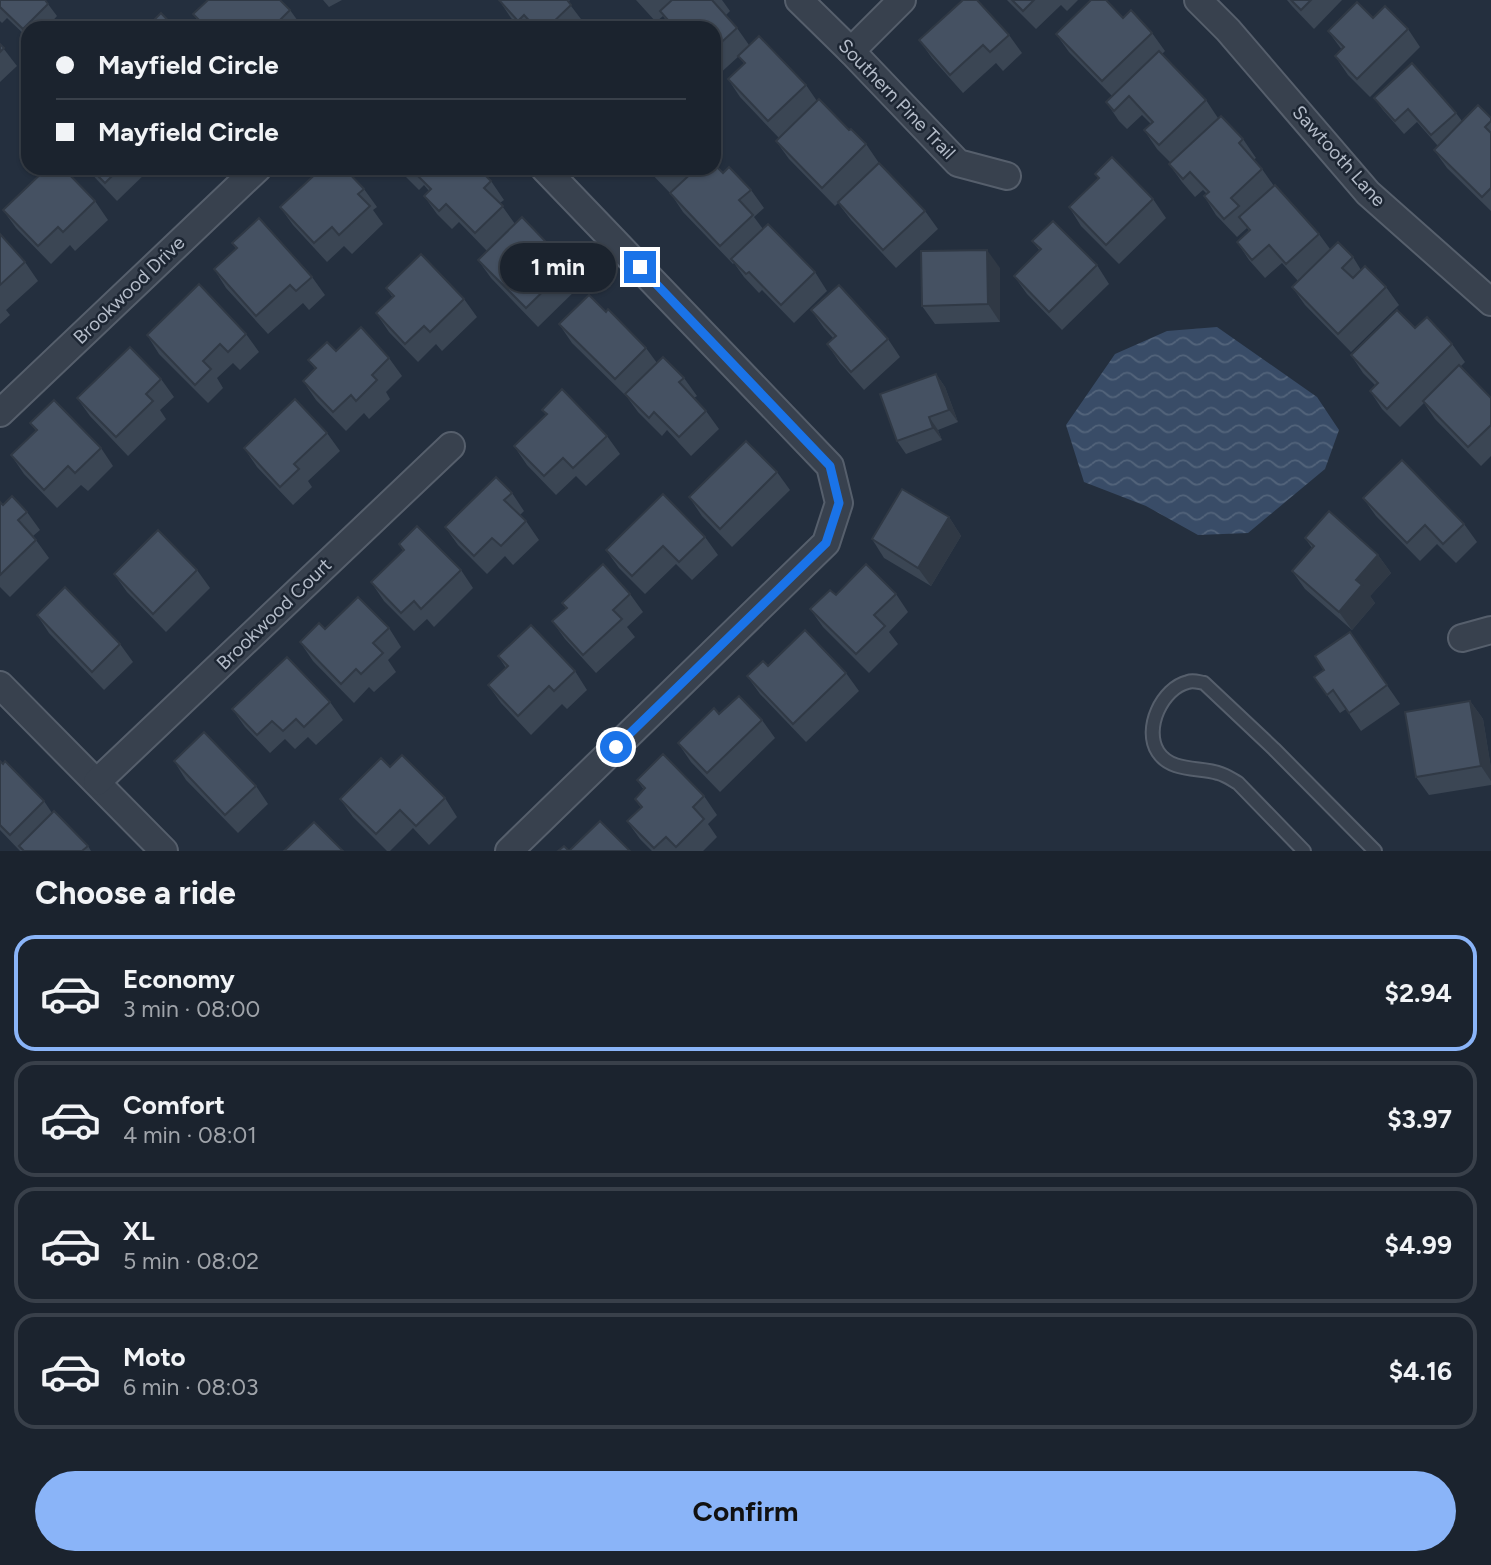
<!DOCTYPE html>
<meta charset="utf-8">
<style>
:root{--surface:#1b232e;--page:#242b36;--text:#f1f3f6;--muted:#a0a4aa;--line:#39404a;--accent:#8ab4f8}
body{margin:0;font-family:Figtree,sans-serif;background:var(--page);color:var(--text);height:100vh;display:flex;flex-direction:column;font-size:26px;white-space:nowrap}
*{box-sizing:border-box;margin:0}
p{font-size:23px;color:var(--muted)}
.icon{flex:none;width:38px;height:38px;fill:none;stroke:currentColor;stroke-width:2;stroke-linecap:round;stroke-linejoin:round}
.map{position:relative;height:851px;overflow:hidden}
.drawer{display:flex;flex-direction:column;background:var(--surface);flex:1}
.drawer>*{flex:none}
.banner{position:absolute;left:21px;top:21px;width:700px;height:154px;border-radius:21px;box-shadow:0 2px 5px #0004,0 0 0 2px var(--line);display:grid;align-content:center;height:154px;padding:0 35px;background:var(--surface)}
.end{position:absolute;width:32px;height:32px;margin:-16px;border:9px solid #1a73e8;background:#fff;box-shadow:0 0 0 4px #fff}
.from{border-radius:50%}
.bubble{position:absolute;height:49px;border-radius:24px;background:var(--surface);box-shadow:0 2px 5px #0004,0 0 0 2px var(--line);font-size:23px;font-weight:700;line-height:49px;text-align:center}
.banner b{display:flex;align-items:center;gap:24px;height:66px;font-size:26px}
.banner b+b{border-top:2px solid var(--line)}
.banner i{width:18px;height:18px;background:var(--text)}
ul{padding:0;list-style:none}
li{display:flex;align-items:center;gap:21px;height:116px;margin:0 14px 10px;padding:0 21px;border:4px solid var(--line);border-radius:21px}
li div{flex:1}
li b{display:block;font-size:26px}
li em{font-style:normal;font-weight:700}
li.selected{border-color:var(--accent)}
li>.icon{width:63px;height:63px;stroke-width:1.5}
h2{padding:0 35px;font-size:32px;line-height:84px}
.primary-button{display:flex;gap:14px;margin-top:auto;padding:14px 35px}
.primary-button a{flex:1;height:80px;border-radius:42px;background:var(--accent);color:#111;font-size:28px;font-weight:700;line-height:80px;text-align:center}
.map>svg:first-child{display:block}
</style>
<div class="map">
<svg width="1491" height="851" viewBox="0 0 1491 851">
<defs>
<pattern id="water-waves" width="16" height="10" patternUnits="userSpaceOnUse" patternTransform="scale(1.75)"><rect width="16" height="10" fill="#394c67"/><path d="M0 5q4-4 8 0t8 0" fill="none" stroke="#53647b"/></pattern>
</defs>
<rect width="100%" height="100%" fill="#242f3e"/>
<!-- water -->
<path fill="url(#water-waves)" d="M1217,327l100,70 22,33 -14,39 -77,64 -50,2 -52,-29 -62,-24 -18,-57 49,-71 52,-23z"/>
<g fill="none" stroke-linecap="round" stroke-linejoin="round">
<!-- lane casing -->
<g stroke="#565f6c" stroke-width="16">
<path id="lane" d="M1304,851l-66,-68c-7,-4 -12,-8 -20,-10 -19,-6 -47,-1 -60,-21 -15,-23 4,-64 30,-70 5,-2 10,0 16,1l70,66 101,102"/>
</g>
<!-- street casing -->
<g stroke="#565f6c" stroke-width="30">
<g id="street">
<path d="M799,0l52,51 107,112 49,13"/>
<path d="M1198,0l30,30 140,163 123,109"/>
<path d="M851,51l51,-51"/>
<path d="M0,413l258,-245"/>
<path d="M1462,638l29,-8"/>
<path d="M0,685l164,166"/>
<path d="M97,782l354,-336"/>
<path d="M509,851l317,-308 13,-40 -9,-37 -286,-298"/>
</g>
</g>
<!-- lane -->
<use href="#lane" stroke="#38414e" stroke-width="12"/>
<!-- street -->
<use href="#street" stroke="#38414e" stroke-width="26"/>
</g>
<!-- wall -->
<g fill="#3b4654">
<path d="M0,0l48,4 9,12 -11,12h-18v10l-21,-20 -5,5 -2,-2z"/>
<path d="M323,0h19l-13,7z"/>
<path d="M499,0h71l-2,2 16,21 -4,5h-59l-10,-10z"/>
<path d="M636,0h86l8,11 -4,4 11,13 12,17 57,40 11,16 49,43 13,19 46,48 13,18 -42,39 -45,-48 -13,-17 -3,3 -46,-47 -13,-18 3,-3 -39,-41 -12,-18 16,-15 -5,-8 -23,21 -2,-2v-47h-43l-8,-12 -7,6z"/>
<path d="M1007,0h71l-11,11 -6,-6 -25,24z"/>
<path d="M1287,0h55l-28,29 -22,-23z"/>
<path d="M290,10l13,18h-100l-10,-14z"/>
<path d="M1123,18l29,15 13,18 -3,3 44,46 12,18 25,21 13,19 -3,2 9,9 12,17 45,48 11,15 23,8 8,13 25,17 13,18 -48,47 -46,-47 -13,-18 6,-6 -16,-18 -17,15 -16,-18 -12,-18 12,-11 -2,-3 -10,9 -21,-22 -12,-19 3,-2 -4,-4 -8,7 -13,-15 -13,-18 2,-1 -14,-14 -13,-19 7,-6 -9,-9 -15,14 -8,-8 -13,-19 6,-6 -43,-44 -13,-18z"/>
<path d="M1373,18l35,11 12,18 -50,50 -22,-22 -13,-19 7,-6 -14,-19z"/>
<path d="M1009,35l13,18 -19,18 -7,-8 -33,30 -31,-35 -13,-18z"/>
<path d="M0,44l17,22 -17,16z"/>
<path d="M1374,98l82,15 6,8 29,-3v93l-44,-43 -13,-18 4,-4 -21,-24 -13,12 -21,-24z"/>
<path d="M86,168h65l-34,33z"/>
<path d="M397,168h81l13,13 13,19 -4,3 15,21 54,42 13,18 -44,43 -47,-49 -13,-18 9,-9 -28,-29 -7,7 -15,-15 -13,-18 5,-5 -5,-6 -5,5z"/>
<path d="M646,168h68l37,22 13,18 -10,9 9,12 52,43 12,19 -33,32 -32,-33 -3,3 -15,-16 -10,-14 -1,1 -50,-52 -12,-18z"/>
<path d="M1095,174l58,25 13,19 -47,46 -38,-38 -12,-19 30,-28z"/>
<path d="M364,189l13,18 -4,3 10,14 -31,30 -8,-8 -17,16 -34,-37 -13,-18z"/>
<path d="M95,201l13,19 -33,31 -5,-6 -19,19 -35,-36 -13,-18z"/>
<path d="M0,234l25,28 13,19 -32,29 4,5 -10,9z"/>
<path d="M1032,241l65,24 12,19 -47,46 -35,-36 -13,-18 26,-25z"/>
<path d="M232,243l80,34 13,18 -16,15 -6,-7 -35,31 -42,-46 -12,-19 22,-20z"/>
<path d="M1000,268v54l-65,2 -13,-18z"/>
<path d="M386,288l78,11 13,18 -35,34 -6,-7 -18,18 -29,-30 -13,-19 17,-15z"/>
<path d="M811,310l77,29 12,18 -36,33 -24,-27 -13,-19 6,-6 -9,-10z"/>
<path d="M606,312l40,36 11,15 27,15 13,18 -3,2 12,13 13,18 -28,27 -24,-26 -5,6 -24,-24 -11,-15 -55,-54 -13,-19z"/>
<path d="M1415,328l37,16 13,18 -5,5 31,31v58l-10,10 -46,-47 -11,-16 -24,24 -18,-18 -12,-18 5,-6 -12,-12 -12,-18z"/>
<path d="M246,334l13,18 -19,18 -7,-7 -16,15 6,10 -15,15 -49,-49 -12,-19z"/>
<path d="M336,351l53,7 13,18 -16,16 4,7 -21,20 -5,-6 -18,18 -30,-31 -13,-19 12,-12 -7,-9z"/>
<path d="M936,374l9,13 13,35 -20,8 4,10 -36,14 -9,-13z"/>
<path d="M161,379l13,18 -14,13 6,9 -38,37 -38,-40 -13,-18z"/>
<path d="M542,410l65,26 13,18 -34,32 -10,-10 -20,19 -29,-30 -13,-19 32,-31z"/>
<path d="M30,423l71,25 12,18 -25,25 -7,-6 -24,23 -33,-34 -13,-19 25,-24z"/>
<path d="M327,433l13,18 -32,30 4,6 -19,18 -36,-38 -13,-19z"/>
<path d="M777,472l13,18 -58,57 -30,-31 -13,-19z"/>
<path d="M512,493l12,18 -4,4 6,6 13,19 -26,25 -8,-9 -18,18 -29,-29 -13,-18z"/>
<path d="M1363,498l101,26 13,18 -21,21 -19,-19 -17,17 -44,-45z"/>
<path d="M0,502l3,3 24,7 13,18 -7,6 16,22 -39,39 -10,-10z"/>
<path d="M949,517l12,19 -30,50 -47,-28 -12,-19z"/>
<path d="M705,537l13,18 -26,25 -16,-16 -31,30 -26,-26 -13,-18z"/>
<path d="M1305,538l73,17 13,18 -21,23 5,7 -23,27 -47,-41 -13,-18 20,-23z"/>
<path d="M399,544l62,26 12,18 -39,39 -7,-8 -13,12 -30,-30 -13,-19 32,-31z"/>
<path d="M197,570l13,18 -44,44 -39,-40 -13,-18z"/>
<path d="M630,594l13,18 -16,15 8,10 -39,36 -31,-34 -13,-18 14,-12 -4,-6z"/>
<path d="M896,594l12,18 -19,20 9,12 -29,29 -46,-46 -13,-18 26,-14z"/>
<path d="M37,615l83,29 13,18 -29,28 -55,-57z"/>
<path d="M389,628l12,19 -13,13 8,12 -22,20 -5,-5 -15,16 -41,-42 -13,-19 25,-13z"/>
<path d="M1350,632l50,72 -39,27 -15,-22 -6,4 -26,-36 10,-7z"/>
<path d="M498,656l77,15 12,19 -20,19 -5,-5 -31,31 -30,-32 -13,-18 18,-17z"/>
<path d="M768,666l78,7 13,18 -53,51 -46,-48 -13,-18z"/>
<path d="M1470,701l13,18 8,49v17l-62,10 -13,-18z"/>
<path d="M330,702l13,18 -27,25 -8,-8 -13,12 -10,-10 -15,14 -25,-26 -13,-18z"/>
<path d="M719,714l43,6 13,18 -55,54 -29,-30 -13,-19z"/>
<path d="M0,761l44,40 8,12 36,33 3,5h-71l-20,-21z"/>
<path d="M174,761l82,25 12,18 -30,29 -52,-53z"/>
<path d="M390,767l55,31 12,19 -28,28 -16,-17 -23,23h-3l-34,-34 -13,-18z"/>
<path d="M637,780l67,16 13,19 -9,9 9,13 -14,14h-51l-12,-12 -13,-18 14,-13 -6,-9 9,-9z"/>
</g>
<!-- shaded-wall -->
<g fill="#303945">
<path d="M987,250l13,18v54l-12,-18z"/>
<path d="M936,374l9,13 13,35 -9,-12z"/>
<path d="M929,417l9,13 4,10 -9,-12z"/>
<path d="M949,517l12,19 -30,50 -13,-18z"/>
<path d="M1378,555l13,18 -21,23 5,7 -23,27 -13,-18 17,-32z"/>
<path d="M1470,701l13,18 8,49v13l-10,-15z"/>
</g>
<!-- building -->
<g fill="#455162" stroke="#303945" stroke-width="2">
<path d="M0,0h45l3,4 -25,25 -23,-22z"/>
<path d="M208,0h72l10,10 -18,18h-65l-14,-14z"/>
<path d="M499,0h68l4,5 -24,23h-11l-12,-13 -6,6z"/>
<path d="M672,0h40l25,28 -23,21v-21h-39l-15,-17z"/>
<path d="M963,0h14l32,35 -19,17 -7,-7 -33,30 -31,-35z"/>
<path d="M1012,0h22l-11,11z"/>
<path d="M1091,0h15l17,18 8,-8 21,23 -50,48 -46,-47z"/>
<path d="M1291,0h20l-10,10z"/>
<path d="M1357,2l16,16 12,-12 23,23 -51,50 -22,-23 9,-9 -16,-16z"/>
<path d="M161,13l14,15h-29z"/>
<path d="M576,24l4,4h-9z"/>
<path d="M759,36l47,49 -38,36 -40,-42 17,-16 -7,-7z"/>
<path d="M0,44l4,4 -4,4z"/>
<path d="M1159,51l47,49 -47,45 -15,-15 9,-8 -24,-26 -15,15 -8,-9z"/>
<path d="M1412,63l44,50 -25,22 -23,-26 -13,12 -21,-23z"/>
<path d="M819,99l30,31 2,-1 15,15 -44,44 -46,-47z"/>
<path d="M1478,105l13,13v3l-6,6 6,6v55l-9,9 -48,-47z"/>
<path d="M1221,116l22,23 -4,4 23,26 -31,29 8,8 -15,13 -20,-23 5,-4 -19,-20 -7,7 -14,-15z"/>
<path d="M1112,157l41,42 -47,46 -37,-38 30,-29 -4,-4z"/>
<path d="M879,163l46,48 -42,39 -45,-48z"/>
<path d="M714,164l9,9 6,-6 22,23 -12,10 14,15 -33,31 -50,-53 27,-25h17z"/>
<path d="M47,168h16l32,33 -32,31 -5,-5 -20,19 -35,-36z"/>
<path d="M90,168h30l-15,15z"/>
<path d="M322,168h22l20,21 -6,5 12,12 -31,29 -7,-8 -18,16 -34,-36z"/>
<path d="M429,168h49l13,13 -7,7 19,18 -28,27 -29,-29 -7,7 -15,-15 7,-7 -12,-12z"/>
<path d="M650,168h17l-9,8z"/>
<path d="M1275,185l44,49 -33,30 -17,-19 -17,15 -15,-18 13,-12 -11,-13z"/>
<path d="M522,217l47,49 -43,42 -48,-48z"/>
<path d="M259,218l53,59 -16,14 -6,-6 -34,31 -42,-47 23,-21 -5,-5z"/>
<path d="M1053,221l44,44 -48,47 -35,-36 27,-27 -9,-8z"/>
<path d="M768,224l47,48 -34,33 -32,-33 -3,2 -15,-15z"/>
<path d="M0,234l25,28 -25,23z"/>
<path d="M1338,242l15,15 -11,11 11,10 12,-12 21,21 -48,47 -46,-47z"/>
<path d="M987,250l1,54 -66,2 -1,-55z"/>
<path d="M421,254l43,45 -34,33 -6,-6 -19,18 -29,-31 18,-17 -8,-8z"/>
<path d="M199,284l47,50 -18,18 -8,-8 -17,17 8,8 -16,16 -48,-50z"/>
<path d="M839,285l49,54 -37,33 -24,-28 9,-8 -25,-26z"/>
<path d="M589,295l17,17 2,-3 38,39 -31,31 -56,-55z"/>
<path d="M1397,310l18,18 12,-11 25,27 -65,65 -17,-18 8,-8 -27,-28z"/>
<path d="M361,327l28,31 -17,17 5,5 -21,21 -5,-6 -18,17 -30,-31 13,-13 -8,-8 19,-18 9,9z"/>
<path d="M130,347l31,32 -15,15 7,7 -37,36 -39,-39z"/>
<path d="M663,357l21,21 -5,4 27,29 -27,26 -25,-25 -5,6 -24,-24z"/>
<path d="M1459,365l32,33v27l-23,22 -45,-46z"/>
<path d="M936,374l13,36 -20,7 4,11 -36,13 -17,-47z"/>
<path d="M562,389l45,47 -34,32 -10,-10 -19,18 -30,-30 33,-32 -5,-4z"/>
<path d="M295,399l32,34 -33,31 5,5 -19,18 -36,-39z"/>
<path d="M54,400l47,48 -26,25 -7,-7 -24,24 -33,-35 26,-25 -7,-7z"/>
<path d="M746,441l31,31 -57,57 -31,-32z"/>
<path d="M1402,460l62,64 -21,20 -18,-19 -18,18 -44,-45z"/>
<path d="M496,477l16,16 -8,7 22,21 -25,25 -9,-8 -18,18 -29,-29z"/>
<path d="M902,489l47,28 -31,51 -46,-29z"/>
<path d="M663,494l42,43 -26,25 -16,-16 -31,30 -26,-26z"/>
<path d="M12,496l15,16 -9,8 18,20 -36,35v-73l3,3z"/>
<path d="M1329,511l49,44 -22,25 6,5 -23,27 -47,-41 22,-25 -9,-8z"/>
<path d="M417,526l44,44 -40,39 -7,-8 -13,12 -30,-31 33,-32 -5,-6z"/>
<path d="M158,530l39,40 -44,44 -39,-40z"/>
<path d="M603,564l27,30 -17,16 9,9 -39,36 -31,-34 15,-13 -5,-5z"/>
<path d="M866,564l30,30 -22,21 11,11 -29,28 -46,-45 20,-19 6,5z"/>
<path d="M65,587l55,57 -28,28 -55,-57z"/>
<path d="M358,597l31,31 -16,15 10,10 -22,21 -5,-5 -15,15 -41,-42 19,-19 6,6z"/>
<path d="M531,625l44,46 -21,20 -5,-5 -31,30 -30,-31 20,-19 -10,-10z"/>
<path d="M805,630l41,43 -53,51 -46,-48 16,-15 5,5z"/>
<path d="M1350,632l37,53 -38,28 -16,-23 -6,5 -13,-18 10,-7 -9,-14z"/>
<path d="M287,657l43,45 -26,25 -8,-8 -13,12 -11,-10 -15,14 -25,-26z"/>
<path d="M739,696l23,24 -55,53 -29,-30 36,-35 5,6z"/>
<path d="M1470,701l11,65 -65,11 -11,-65z"/>
<path d="M204,732l52,54 -31,29 -51,-54z"/>
<path d="M663,754l41,42 -11,11 11,12 -28,28 -10,-10 -12,11 -27,-27 15,-14 -7,-8 10,-11 -8,-8z"/>
<path d="M402,755l43,43 -29,28 -16,-16 -24,24 -36,-35 41,-41 9,9z"/>
<path d="M0,761l3,3 2,-3 39,40 -34,34 -10,-10z"/>
<path d="M54,811l34,35 -6,5h-58l-5,-5z"/>
<path d="M600,821l30,30h-72l6,-5 5,5z"/>
<path d="M314,822l29,29h-59z"/>
</g>
<g fill="none" stroke-linecap="round" stroke-linejoin="round">
<!-- route -->
<path stroke="#1a73e8" stroke-width="9" d="M616,747l210,-204 13,-40 -9,-37 -190,-199"/>
</g>
<g text-anchor="middle" dominant-baseline="central" stroke-width="5" stroke-linejoin="round" paint-order="stroke">
<!-- street labels -->
<g font-size="19" fill="#b4bcc9" stroke="#1d2633">
<text transform="translate(897 99) rotate(46)">Southern Pine Trail</text>
<text transform="translate(1339 156) rotate(48)">Sawtooth Lane</text>
<text transform="translate(129 290) rotate(-44)">Brookwood Drive</text>
<text transform="translate(274 614) rotate(-44)">Brookwood Court</text>
</g>
</g>
</svg>
<i class="end from" style="left:616px;top:747px"></i>
<i class="end" style="left:640px;top:267px"></i>
<div class="bubble" style="left:500px;top:243px;width:116px">1 min</div>
<div class="banner">
<b><i class="from"></i>Mayfield Circle</b>
<b><i></i>Mayfield Circle</b>
</div>
</div>
<section class="drawer">
<h2>Choose a ride</h2>
<ul>
<li class="selected"><svg class="icon" aria-label="car" viewBox="0 0 24 24"><path d="M5 17H2v-5l4-1 3-4h7l3 4 3 1v5h-3M9 17h6M6 11h13"/><circle cx="7" cy="17" r="2"/><circle cx="17" cy="17" r="2"/></svg><div><b>Economy</b><p>3 min · 08:00</p></div><em>$2.94</em></li>
<li><svg class="icon" aria-label="car" viewBox="0 0 24 24"><path d="M5 17H2v-5l4-1 3-4h7l3 4 3 1v5h-3M9 17h6M6 11h13"/><circle cx="7" cy="17" r="2"/><circle cx="17" cy="17" r="2"/></svg><div><b>Comfort</b><p>4 min · 08:01</p></div><em>$3.97</em></li>
<li><svg class="icon" aria-label="car" viewBox="0 0 24 24"><path d="M5 17H2v-5l4-1 3-4h7l3 4 3 1v5h-3M9 17h6M6 11h13"/><circle cx="7" cy="17" r="2"/><circle cx="17" cy="17" r="2"/></svg><div><b>XL</b><p>5 min · 08:02</p></div><em>$4.99</em></li>
<li><svg class="icon" aria-label="car" viewBox="0 0 24 24"><path d="M5 17H2v-5l4-1 3-4h7l3 4 3 1v5h-3M9 17h6M6 11h13"/><circle cx="7" cy="17" r="2"/><circle cx="17" cy="17" r="2"/></svg><div><b>Moto</b><p>6 min · 08:03</p></div><em>$4.16</em></li>
</ul>
<div class="primary-button"><a>Confirm</a></div>
</section>
